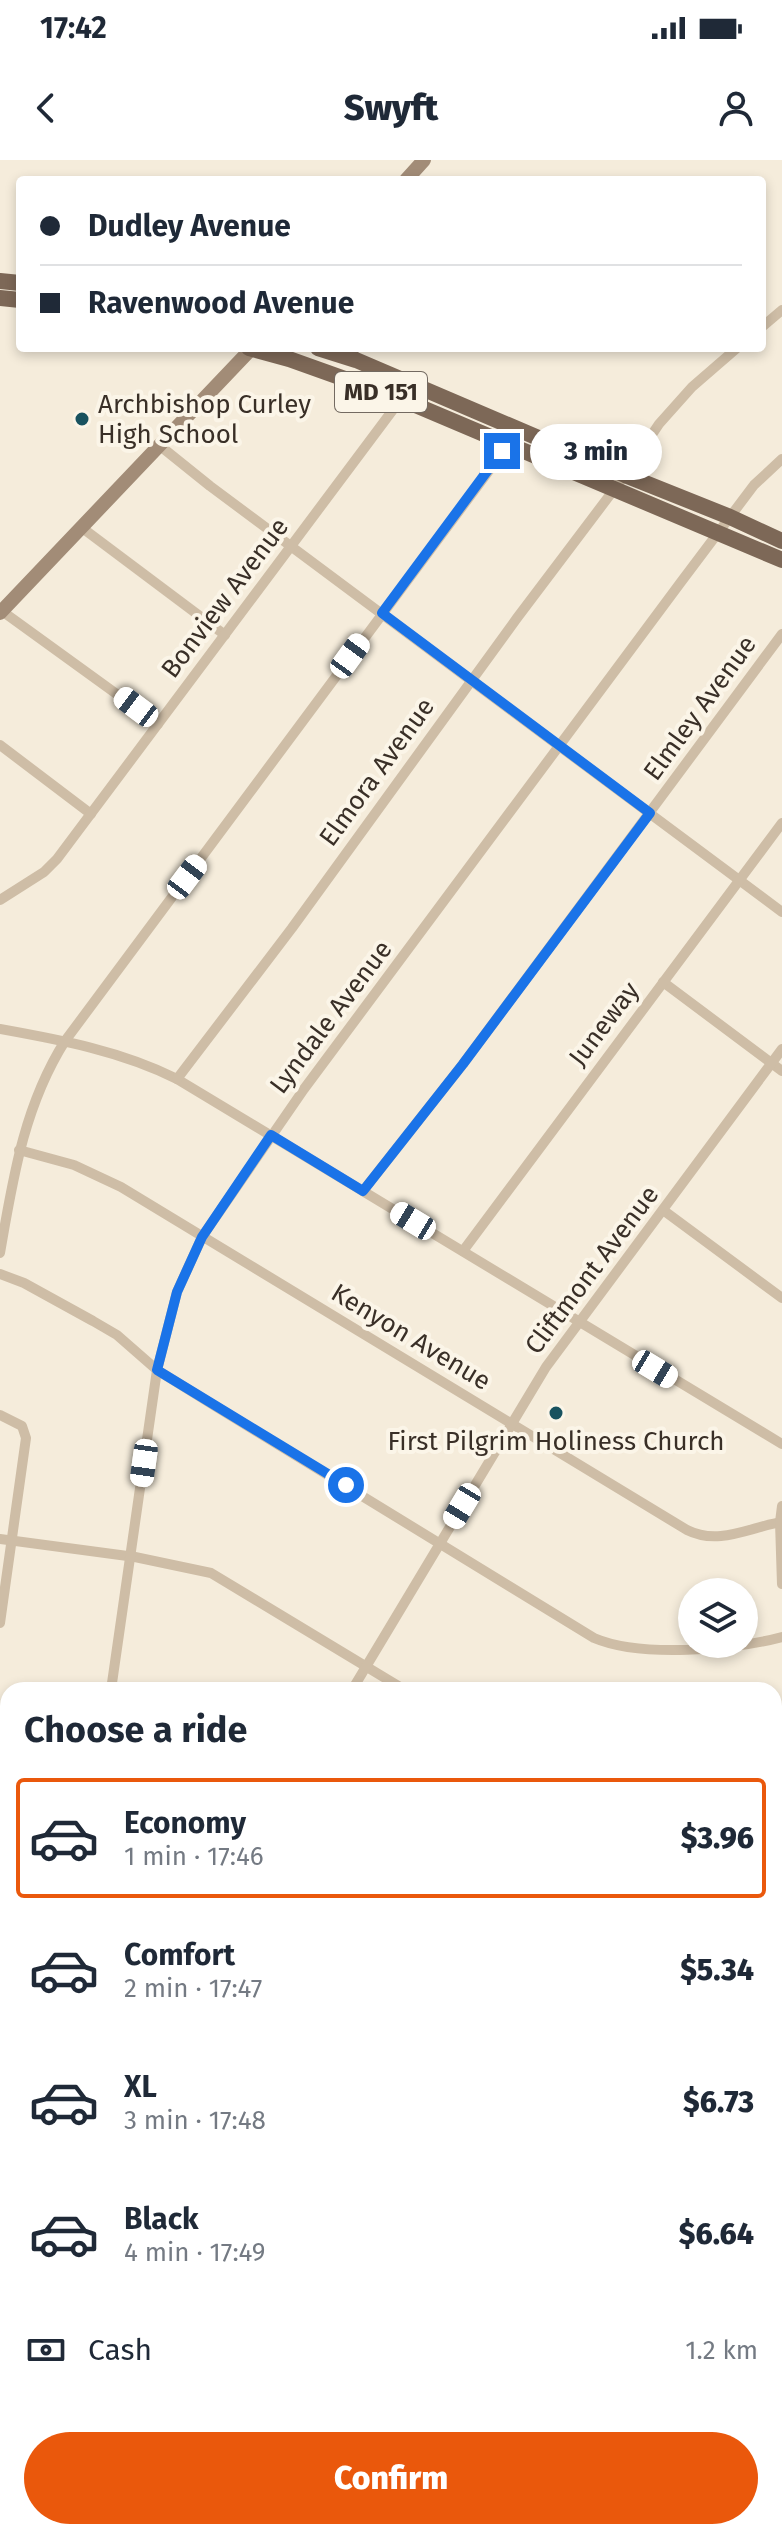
<!DOCTYPE html>
<meta charset="utf-8">
<style>
:root{--surface:#fff;--page:#f6f6f7;--text:#1f2937;--muted:#747a83;--line:#e0e1e3;--accent:#ea580c}
body{margin:0;font-family:"Fira Sans",sans-serif;background:var(--page);color:var(--text);height:100vh;display:flex;flex-direction:column;font-size:30px;white-space:nowrap}
*{box-sizing:border-box;margin:0}
p{font-size:26px;color:var(--muted)}
.icon{flex:none;width:44px;height:44px;fill:none;stroke:currentColor;stroke-width:2;stroke-linecap:round;stroke-linejoin:round}
.map{position:relative;flex:1;overflow:hidden}
.details{position:absolute;left:0px;top:1522px;width:782px;height:858px;display:flex;flex-direction:column;background:var(--surface);border-radius:24px 24px 0 0;box-shadow:0 4px 12px #0003}
.details>*{flex:none}
.banner{position:absolute;left:16px;top:16px;width:750px;height:176px;border-radius:8px;box-shadow:0 4px 12px #0003;display:grid;align-content:center;height:176px;padding:0 24px;background:var(--surface)}
.tools{position:absolute;left:678px;top:1418px;display:grid;gap:16px}
.tools a{display:grid;place-items:center;width:80px;height:80px;border-radius:50%;background:var(--surface);box-shadow:0 4px 12px #0003;font-size:40px}
.end{position:absolute;width:36px;height:36px;margin:-18px;border:10px solid #1a73e8;background:#fff;box-shadow:0 0 0 4px #fff}
.from{border-radius:50%}
.bubble{position:absolute;height:56px;border-radius:28px;background:var(--surface);box-shadow:0 4px 12px #0003;font-size:26px;font-weight:800;line-height:56px;text-align:center}
.car{position:absolute;width:24px;height:48px;margin:-24px -12px;border-radius:10px;box-shadow:0 0 6px 2px #0007;background:linear-gradient(#fff 24%,#345 0 40%,#fff 0 76%,#345 0 86%,#fff 0)}
.banner b{display:flex;align-items:center;gap:28px;height:76px;font-size:30px}
.banner b+b{border-top:2px solid var(--line)}
.banner i{width:20px;height:20px;background:var(--text)}
ul{padding:0;list-style:none}
li{display:flex;align-items:center;gap:24px;height:120px;margin:0 16px 12px;padding:0 8px;border:4px solid transparent;border-radius:8px}
li div{flex:1}
li b{display:block;font-size:30px}
li em{font-style:normal;font-weight:800}
li.selected{border-color:var(--accent)}
li>.icon{width:72px;height:72px;stroke-width:1.5}
h2{padding:0 24px;font-size:36px;line-height:96px}
.pay{display:flex;align-items:center;gap:20px;height:88px;padding:0 24px;font-size:30px}
.pay p{margin-inline-start:auto}
.action{display:flex;gap:16px;margin-top:auto;padding:16px 24px}
.action a{flex:1;height:92px;border-radius:48px;background:var(--accent);color:#fff;font-size:32px;font-weight:800;line-height:92px;text-align:center}
.status{display:flex;justify-content:space-between;align-items:center;height:56px;padding:0 40px;background:var(--surface);direction:ltr}
.status svg{height:22px;fill:currentColor}
header{display:flex;justify-content:space-between;align-items:center;height:104px;padding:0 24px;background:var(--surface);font-size:36px;font-weight:800}
.map>svg:first-child{display:block}
</style>
<div class="status"><b>17:42</b><svg viewBox="0 0 49 12"><path d="M0 12V9h3v3zM5 12V6h3v6zM10 12V3h3v9zM15 12V0h3v12zM26 1h20v11H26zM47 4h2v5h-2z"/></svg></div>
<header><svg class="icon" aria-label="back" viewBox="0 0 24 24"><path d="M15 5l-7 7 7 7"/></svg>Swyft<svg class="icon" aria-label="person" viewBox="0 0 24 24"><circle cx="12" cy="8" r="4"/><path d="M4 21q1-7 8-7t8 7"/></svg></header>
<div class="map">
<svg width="782" height="2379" viewBox="0 0 782 2379">
<rect width="100%" height="100%" fill="#f5ecdb"/>
<!-- green -->
<g fill="#b1c599">
<path d="M0,1658l8,2v326l-8,-3z"/>
<path d="M774,1694h7l1,174 -8,4z"/>
</g>
<g fill="none" stroke-linecap="round" stroke-linejoin="round">
<!-- street -->
<g stroke="#cebda6" stroke-width="10">
<path d="M762,167l20,-17"/>
<path d="M159,285l51,41 572,426"/>
<path d="M81,367l144,108"/>
<path d="M2,451l156,113"/>
<path d="M0,585l91,69"/>
<path d="M0,740l44,-28 13,-13 347,-464"/>
<path d="M663,822l119,89"/>
<path d="M0,869c61,11 121,22 177,50l605,365"/>
<path d="M177,919l115,-151 225,-310 108,-143 34,-51 33,-37 45,-39"/>
<path d="M19,990l55,15 47,22 566,343c32,16 63,-3 95,-8"/>
<path d="M363,1031l100,-127 319,-430"/>
<path d="M663,1050l119,88"/>
<path d="M463,1091l319,-428"/>
<path d="M0,1093c13,-75 24,-147 65,-212l455,-612"/>
<path d="M0,1114l24,9 69,38 24,14 40,35 58,36 379,232c47,20 139,12 188,-1"/>
<path d="M0,1255l22,11 4,12 -26,185"/>
<path d="M782,1346l-2,16 2,62"/>
<path d="M0,1379l135,18 76,16 194,117"/>
<path d="M111,1530l46,-320 20,-78 25,-55 102,-148 377,-507 73,-97 28,-26"/>
<path d="M352,1530l194,-323 236,-318"/>
<path d="M0,1643l8,1"/>
<path d="M774,1682h8"/>
<path d="M774,1880l8,-3"/>
<path d="M0,1994l8,3"/>
<path d="M774,2010l8,-3"/>
<path d="M0,2067l1,1"/>
<path d="M0,2205l8,-11"/>
<path d="M774,2206l8,13"/>
<path d="M774,2244l8,-4"/>
<path d="M450,2372l3,7"/>
<path d="M17,2379l5,-7"/>
<path d="M156,2379l5,-7"/>
<path d="M296,2379l5,-7"/>
<path d="M637,2379l3,-7"/>
</g>
<!-- secondary -->
<g stroke="#a28c77" stroke-width="14">
<path d="M406,20l18,-20"/>
<path d="M0,453l252,-265"/>
</g>
<!-- primary -->
<g stroke="#7d6857" stroke-width="16">
<path d="M0,121l20,2"/>
<path d="M0,138l20,2"/>
<path d="M249,188l40,11 112,40 381,161"/>
<path d="M318,188l38,12 269,115 105,42 52,24"/>
</g>
</g>
<g fill="none" stroke-linecap="round" stroke-linejoin="round">
<!-- route -->
<path stroke="#1a73e8" stroke-width="10" d="M346,1325l-189,-115 20,-78 25,-55 69,-102 92,56 100,-127 187,-251 -268,-200 120,-162"/>
</g>
<!-- markers -->
<g fill="#18525f" stroke="#fbf5e8" stroke-width="3">
<circle cx="82" cy="259" r="8"/>
<circle cx="556" cy="1253" r="8"/>
</g>
<g text-anchor="middle" dominant-baseline="central" stroke-width="8" stroke-linejoin="round" paint-order="stroke">
<!-- shield labels -->
<rect fill="#fbf5e8" stroke="#736a61" stroke-width="2" x="335" y="212" width="92" height="40" rx="6"/>
<g font-size="24" font-weight="bold" fill="#392f27">
<text x="381" y="232">MD 151</text>
</g>
<!-- poi labels -->
<g font-size="26" fill="#392f27" stroke="#fbf5e8" text-anchor="start">
<text x="98" y="244">Archbishop Curley<tspan x="98" dy="30">High School</tspan></text>
<text x="556" y="1281" text-anchor="middle">First Pilgrim Holiness Church</text>
</g>
<!-- street labels -->
<g font-size="26" fill="#392f27" stroke="#fbf5e8">
<text transform="translate(225 438) rotate(-53)">Bonview Avenue</text>
<text transform="translate(700 548) rotate(-54)">Elmley Avenue</text>
<text transform="translate(377 612) rotate(-54)">Elmora Avenue</text>
<text transform="translate(331 857) rotate(-53)">Lyndale Avenue</text>
<text transform="translate(604 864) rotate(-53)">Juneway</text>
<text transform="translate(592 1110) rotate(-53)">Cliftmont Avenue</text>
<text transform="translate(411 1177) rotate(31)">Kenyon Avenue</text>
</g>
</g>
</svg>
<div class="tools">
<a><svg class="icon" aria-label="layers" viewBox="0 0 24 24"><path d="M12 4l9 5-9 5-9-5zM3 14l9 5 9-5"/></svg></a>
</div>
<i class="end from" style="left:346px;top:1325px"></i>
<i class="end" style="left:502px;top:291px"></i>
<div class="bubble" style="left:530px;top:264px;width:132px">3 min</div>
<i class="car" style="left:350px;top:496px;rotate:36deg"></i>
<i class="car" style="left:136px;top:547px;rotate:307deg"></i>
<i class="car" style="left:187px;top:717px;rotate:37deg"></i>
<i class="car" style="left:413px;top:1061px;rotate:301deg"></i>
<i class="car" style="left:655px;top:1209px;rotate:121deg"></i>
<i class="car" style="left:144px;top:1303px;rotate:188deg"></i>
<i class="car" style="left:462px;top:1346px;rotate:211deg"></i>
<div class="banner">
<b><i class="from"></i>Dudley Avenue</b>
<b><i></i>Ravenwood Avenue</b>
</div>
<section class="details">
<h2>Choose a ride</h2>
<ul>
<li class="selected"><svg class="icon" aria-label="car" viewBox="0 0 24 24"><path d="M5 17H2v-5l4-1 3-4h7l3 4 3 1v5h-3M9 17h6M6 11h13"/><circle cx="7" cy="17" r="2"/><circle cx="17" cy="17" r="2"/></svg><div><b>Economy</b><p>1 min · 17:46</p></div><em>$3.96</em></li>
<li><svg class="icon" aria-label="car" viewBox="0 0 24 24"><path d="M5 17H2v-5l4-1 3-4h7l3 4 3 1v5h-3M9 17h6M6 11h13"/><circle cx="7" cy="17" r="2"/><circle cx="17" cy="17" r="2"/></svg><div><b>Comfort</b><p>2 min · 17:47</p></div><em>$5.34</em></li>
<li><svg class="icon" aria-label="car" viewBox="0 0 24 24"><path d="M5 17H2v-5l4-1 3-4h7l3 4 3 1v5h-3M9 17h6M6 11h13"/><circle cx="7" cy="17" r="2"/><circle cx="17" cy="17" r="2"/></svg><div><b>XL</b><p>3 min · 17:48</p></div><em>$6.73</em></li>
<li><svg class="icon" aria-label="car" viewBox="0 0 24 24"><path d="M5 17H2v-5l4-1 3-4h7l3 4 3 1v5h-3M9 17h6M6 11h13"/><circle cx="7" cy="17" r="2"/><circle cx="17" cy="17" r="2"/></svg><div><b>Black</b><p>4 min · 17:49</p></div><em>$6.64</em></li>
</ul>
<div class="pay"><svg class="icon" aria-label="cash" viewBox="0 0 24 24"><path d="M3 7h18v10H3z"/><circle cx="12" cy="12" r="2"/></svg>Cash<p>1.2 km</p></div>
<div class="action"><a>Confirm</a></div>
</section>
</div>
